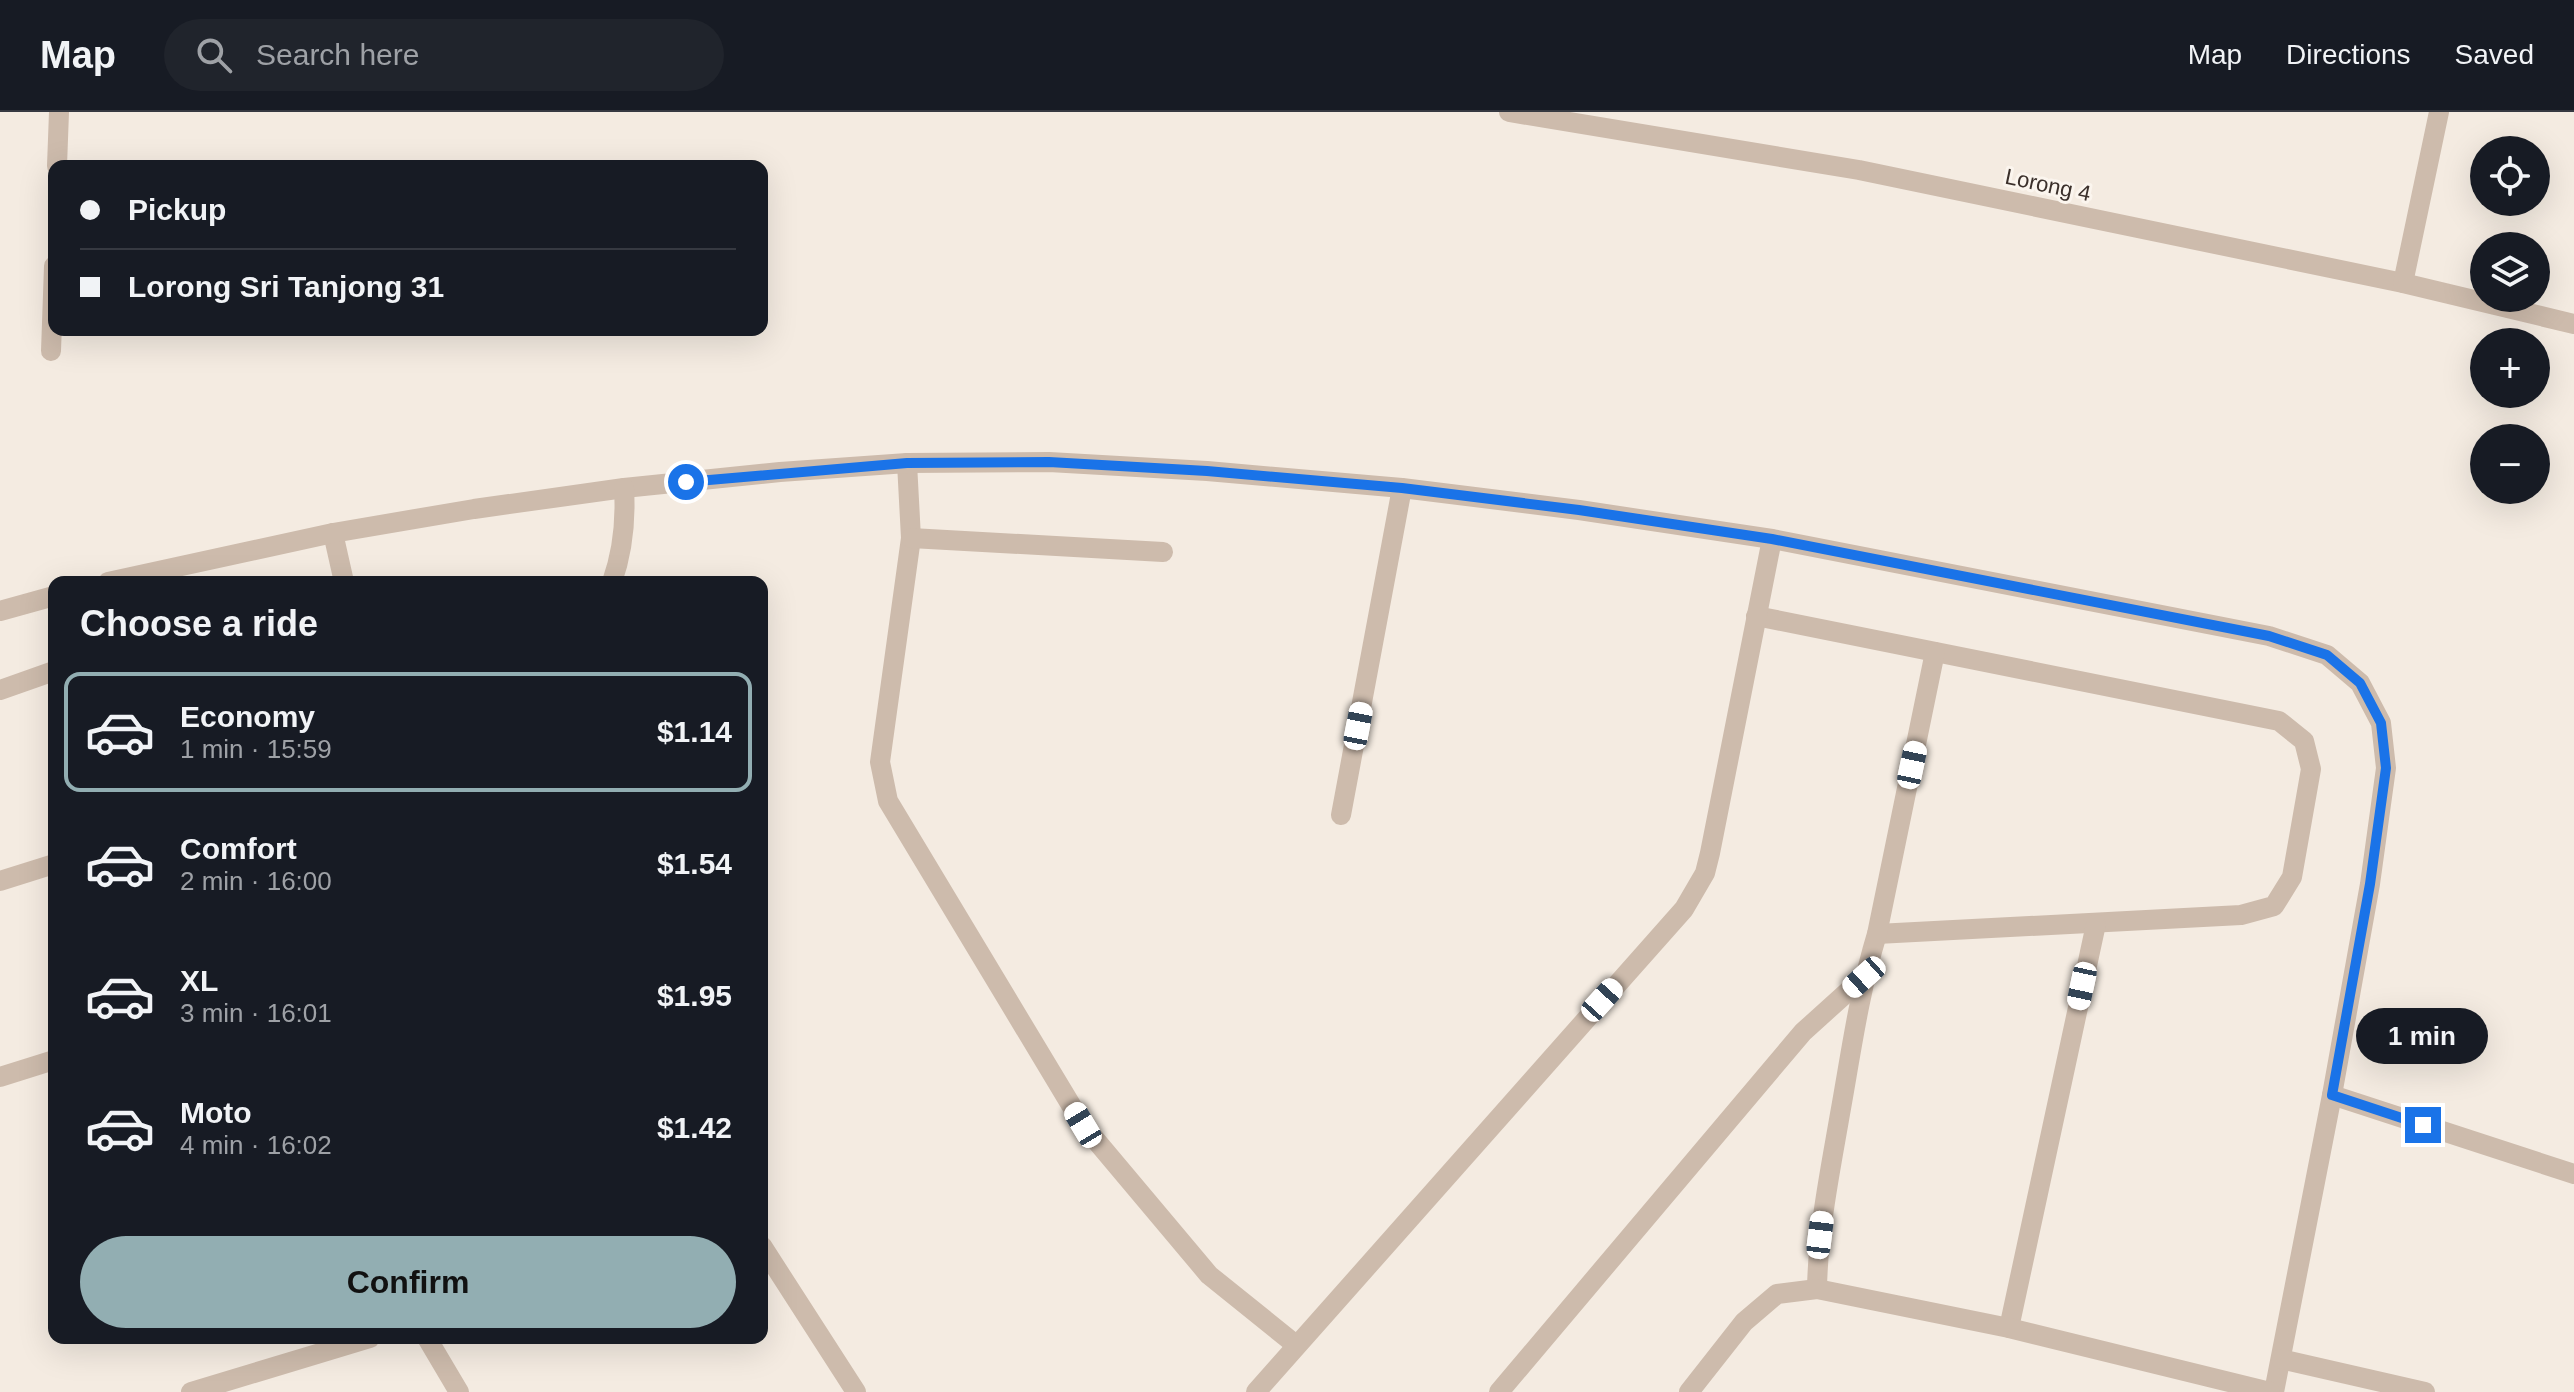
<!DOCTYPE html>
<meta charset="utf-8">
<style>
:root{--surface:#171b24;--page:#20242c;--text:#f1f3f6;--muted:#9ea1a6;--line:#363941;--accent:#92aeb2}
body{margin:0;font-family:Helvetica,sans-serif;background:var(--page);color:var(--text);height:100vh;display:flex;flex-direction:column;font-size:30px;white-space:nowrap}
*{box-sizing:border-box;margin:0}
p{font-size:26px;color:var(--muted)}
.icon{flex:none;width:44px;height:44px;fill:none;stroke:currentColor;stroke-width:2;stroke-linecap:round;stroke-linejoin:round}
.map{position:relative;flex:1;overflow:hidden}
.panel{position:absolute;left:48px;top:464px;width:720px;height:768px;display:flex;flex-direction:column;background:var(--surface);border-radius:16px;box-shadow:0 8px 32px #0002}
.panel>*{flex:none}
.banner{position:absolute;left:48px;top:48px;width:720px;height:176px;border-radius:16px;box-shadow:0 8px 32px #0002;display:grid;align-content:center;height:176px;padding:0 32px;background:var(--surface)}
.tools{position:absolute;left:2470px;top:24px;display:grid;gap:16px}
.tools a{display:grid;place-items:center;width:80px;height:80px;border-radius:50%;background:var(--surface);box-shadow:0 8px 32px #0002;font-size:40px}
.end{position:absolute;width:36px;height:36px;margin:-18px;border:10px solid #1a73e8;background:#fff;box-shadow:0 0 0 4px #fff}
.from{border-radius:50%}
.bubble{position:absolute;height:56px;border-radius:28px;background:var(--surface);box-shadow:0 8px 32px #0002;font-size:26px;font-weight:700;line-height:56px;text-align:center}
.car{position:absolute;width:24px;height:48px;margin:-24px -12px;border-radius:10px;box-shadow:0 0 6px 2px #0007;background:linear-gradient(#fff 24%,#345 0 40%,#fff 0 76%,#345 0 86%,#fff 0)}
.banner b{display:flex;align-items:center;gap:28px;height:76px;font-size:30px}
.banner b+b{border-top:2px solid var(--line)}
.banner i{width:20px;height:20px;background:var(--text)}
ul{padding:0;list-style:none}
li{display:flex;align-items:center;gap:24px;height:120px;margin:0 16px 12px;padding:0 16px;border:4px solid transparent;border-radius:16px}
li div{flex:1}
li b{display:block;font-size:30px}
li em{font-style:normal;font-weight:700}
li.selected{border-color:var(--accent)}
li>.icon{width:72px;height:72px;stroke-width:1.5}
h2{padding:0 32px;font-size:36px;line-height:96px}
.cta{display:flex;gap:16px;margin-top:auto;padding:16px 32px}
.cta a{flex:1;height:92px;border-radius:48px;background:var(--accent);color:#111;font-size:32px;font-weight:700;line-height:92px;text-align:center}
header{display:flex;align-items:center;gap:48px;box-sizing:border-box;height:112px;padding:0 40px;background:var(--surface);border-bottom:2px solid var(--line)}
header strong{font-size:38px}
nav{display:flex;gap:44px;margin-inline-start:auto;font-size:28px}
.search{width:560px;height:72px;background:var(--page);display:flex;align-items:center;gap:20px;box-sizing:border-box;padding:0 28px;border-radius:44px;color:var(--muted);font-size:30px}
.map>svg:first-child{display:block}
</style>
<header>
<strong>Map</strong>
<div class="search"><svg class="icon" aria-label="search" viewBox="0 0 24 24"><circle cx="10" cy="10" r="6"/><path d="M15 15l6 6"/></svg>Search here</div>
<nav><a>Map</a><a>Directions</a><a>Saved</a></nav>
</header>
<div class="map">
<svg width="2574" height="1280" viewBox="0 0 2574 1280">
<rect width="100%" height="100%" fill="#f4ebe1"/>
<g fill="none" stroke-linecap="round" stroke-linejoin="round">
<!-- minor -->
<g stroke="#cdbbac" stroke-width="20">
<path d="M1509,0l350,58 544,113 171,41"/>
<path d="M57,54l2,-54"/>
<path d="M2403,171l36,-171"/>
<path d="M51,239l3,-85"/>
<path d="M907,351l4,75 -31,224 8,39 195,324 126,150 87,70"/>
<path d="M333,421l11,49"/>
<path d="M911,426l252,14"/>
<path d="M108,470l225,-49 141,-24 150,-21 156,-16 127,-9 142,-1 158,9 195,17 177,22 193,29 497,97 58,19 33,28 21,40 5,45 -16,116 -38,211 -58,297"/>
<path d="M612,470c11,-31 14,-61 12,-94"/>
<path d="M0,499l54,-15"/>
<path d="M1756,504l523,105 25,20 7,28 -19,108 -18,29 -33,9 -364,19"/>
<path d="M0,578l54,-19"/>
<path d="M1341,703l61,-327"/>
<path d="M0,769l54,-17"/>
<path d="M0,965l54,-17"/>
<path d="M2332,983l242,79"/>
<path d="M762,1134l94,146"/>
<path d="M1817,1177c1,-59 13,-117 23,-175 11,-61 19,-121 37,-180l58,-282"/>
<path d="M2009,1216l87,-404"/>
<path d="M427,1226l32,54"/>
<path d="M2281,1247l144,33"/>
<path d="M191,1280l179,-54"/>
<path d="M1256,1280l428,-483 21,-36 5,-20 62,-314"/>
<path d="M1499,1280l304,-360 61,-55"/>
<path d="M1689,1280l55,-70 33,-28 40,-5 192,39 261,64"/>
</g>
</g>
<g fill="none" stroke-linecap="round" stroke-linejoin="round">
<!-- route -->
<path stroke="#1a73e8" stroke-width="10" d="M686,370l221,-19 142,-1 158,9 195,17 177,22 193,29 497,97 58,19 33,28 21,40 5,45 -16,116 -38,211 91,30"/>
</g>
<g text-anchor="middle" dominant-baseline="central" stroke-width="6" stroke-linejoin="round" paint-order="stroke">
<!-- street labels -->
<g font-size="22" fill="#3b302b" stroke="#fbf5ee">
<text transform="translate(2048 73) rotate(12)">Lorong 4</text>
</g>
</g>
</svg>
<div class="tools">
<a><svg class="icon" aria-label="locate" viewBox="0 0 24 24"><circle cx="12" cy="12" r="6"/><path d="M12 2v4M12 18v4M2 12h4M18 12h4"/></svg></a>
<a><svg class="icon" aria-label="layers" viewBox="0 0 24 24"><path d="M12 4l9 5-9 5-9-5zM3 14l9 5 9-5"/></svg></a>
<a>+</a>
<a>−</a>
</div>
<i class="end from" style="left:686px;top:370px"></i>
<i class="end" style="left:2423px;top:1013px"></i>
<div class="bubble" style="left:2356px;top:896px;width:132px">1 min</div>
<i class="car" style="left:1358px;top:614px;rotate:11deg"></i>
<i class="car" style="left:1912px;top:653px;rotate:12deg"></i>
<i class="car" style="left:1864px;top:865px;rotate:228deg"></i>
<i class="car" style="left:2082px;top:874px;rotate:192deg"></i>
<i class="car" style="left:1602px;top:888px;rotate:42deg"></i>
<i class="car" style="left:1083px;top:1013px;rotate:329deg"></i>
<i class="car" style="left:1820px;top:1123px;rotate:7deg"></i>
<div class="banner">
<b><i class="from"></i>Pickup</b>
<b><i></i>Lorong Sri Tanjong 31</b>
</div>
<section class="panel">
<h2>Choose a ride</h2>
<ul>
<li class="selected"><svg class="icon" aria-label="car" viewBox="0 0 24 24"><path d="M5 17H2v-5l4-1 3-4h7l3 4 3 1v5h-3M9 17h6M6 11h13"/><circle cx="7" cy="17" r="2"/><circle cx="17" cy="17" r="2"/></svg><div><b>Economy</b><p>1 min · 15:59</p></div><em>$1.14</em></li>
<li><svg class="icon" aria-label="car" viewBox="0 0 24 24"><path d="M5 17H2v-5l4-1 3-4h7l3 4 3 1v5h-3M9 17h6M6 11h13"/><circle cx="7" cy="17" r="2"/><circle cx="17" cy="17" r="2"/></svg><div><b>Comfort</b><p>2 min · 16:00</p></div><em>$1.54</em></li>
<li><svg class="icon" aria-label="car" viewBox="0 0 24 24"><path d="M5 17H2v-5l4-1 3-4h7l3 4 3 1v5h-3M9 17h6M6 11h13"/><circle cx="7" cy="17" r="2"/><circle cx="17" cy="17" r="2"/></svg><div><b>XL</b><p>3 min · 16:01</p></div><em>$1.95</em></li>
<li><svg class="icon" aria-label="car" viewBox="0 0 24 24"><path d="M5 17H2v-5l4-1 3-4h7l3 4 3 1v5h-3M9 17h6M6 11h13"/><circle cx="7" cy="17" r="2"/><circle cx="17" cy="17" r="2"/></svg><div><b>Moto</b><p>4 min · 16:02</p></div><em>$1.42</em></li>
</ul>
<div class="cta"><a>Confirm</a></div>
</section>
</div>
